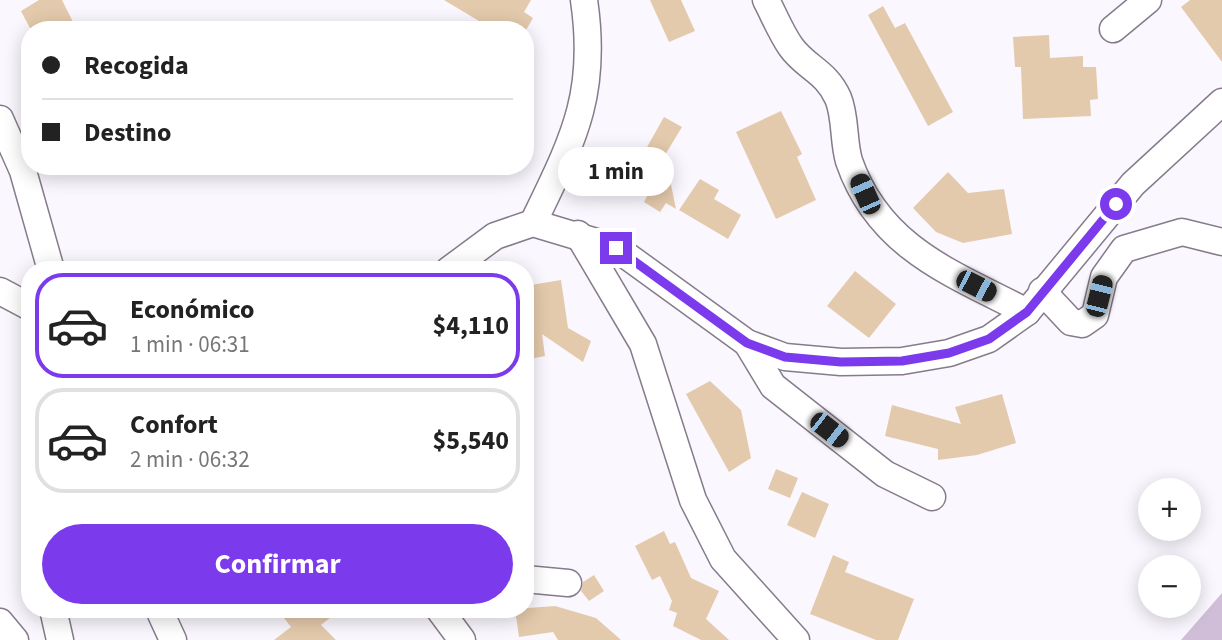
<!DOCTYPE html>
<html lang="es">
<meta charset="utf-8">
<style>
:root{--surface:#fff;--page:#f2f2f2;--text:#222;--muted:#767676;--line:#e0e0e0;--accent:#7c3aed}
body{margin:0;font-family:"Source Sans 3",sans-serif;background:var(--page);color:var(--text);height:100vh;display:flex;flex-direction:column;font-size:26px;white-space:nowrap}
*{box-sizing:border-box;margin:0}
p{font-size:23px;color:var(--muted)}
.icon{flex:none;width:38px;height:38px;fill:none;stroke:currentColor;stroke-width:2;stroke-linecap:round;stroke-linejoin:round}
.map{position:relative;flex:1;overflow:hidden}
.panel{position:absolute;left:21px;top:261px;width:513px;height:357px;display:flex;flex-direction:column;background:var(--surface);border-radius:28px;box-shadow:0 4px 18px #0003}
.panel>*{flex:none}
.top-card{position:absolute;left:21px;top:21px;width:513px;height:154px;border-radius:28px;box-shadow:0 4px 18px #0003;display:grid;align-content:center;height:154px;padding:0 21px;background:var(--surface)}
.tools{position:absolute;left:1138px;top:478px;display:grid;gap:14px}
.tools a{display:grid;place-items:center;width:63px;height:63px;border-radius:50%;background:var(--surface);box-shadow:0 4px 18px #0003;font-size:35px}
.end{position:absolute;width:32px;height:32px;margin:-16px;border:9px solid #7c3aed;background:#fff;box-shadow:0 0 0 4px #fff}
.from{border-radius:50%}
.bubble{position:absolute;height:49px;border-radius:24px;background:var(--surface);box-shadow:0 4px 18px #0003;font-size:23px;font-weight:700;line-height:49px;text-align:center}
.car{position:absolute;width:21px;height:42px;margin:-21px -10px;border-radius:9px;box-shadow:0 0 5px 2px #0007;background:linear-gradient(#222 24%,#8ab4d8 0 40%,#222 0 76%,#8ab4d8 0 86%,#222 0)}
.top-card b{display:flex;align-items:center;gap:24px;height:66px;font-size:26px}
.top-card b+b{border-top:2px solid var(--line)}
.top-card i{width:18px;height:18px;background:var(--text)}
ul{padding:12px 0 0;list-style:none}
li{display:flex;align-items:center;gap:21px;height:105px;margin:0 14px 10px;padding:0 7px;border:4px solid var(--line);border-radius:28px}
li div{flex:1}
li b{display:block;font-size:26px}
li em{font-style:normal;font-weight:700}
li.selected{border-color:var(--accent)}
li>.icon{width:63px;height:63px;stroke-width:1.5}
.cta{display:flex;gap:14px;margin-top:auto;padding:14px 21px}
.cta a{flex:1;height:80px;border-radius:42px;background:var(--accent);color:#fff;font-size:28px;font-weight:700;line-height:80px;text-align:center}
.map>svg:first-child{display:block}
</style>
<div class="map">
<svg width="1222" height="640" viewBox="0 0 1222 640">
<rect width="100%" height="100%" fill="#fbf7fe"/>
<!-- green -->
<path fill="#d0bed9" d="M1222,593v47h-41z"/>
<!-- building -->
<g fill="#e4caac">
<path d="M39,0h23l15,30h-46l-10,-19z"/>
<path d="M444,0h87l-7,12 9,6 -7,12h-32z"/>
<path d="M650,0h31l14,31 -26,11z"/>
<path d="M1190,0h32v62l-41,-55z"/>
<path d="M883,6l12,22 10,-5 48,89 -25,14 -60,-111z"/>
<path d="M1049,35l1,23 33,-2v11h13l2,32 -8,1 1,16 -68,3 -2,-52h-6l-2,-30z"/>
<path d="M781,111l21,43 -5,3 19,43 -40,19 -40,-87z"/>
<path d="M664,117l18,10 -17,28 11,54 -10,-6 -6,9 -16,-10 6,-11 -21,-12z"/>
<path d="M948,172l20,21 36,-4 8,45 -49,9 -27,-11 -23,-24z"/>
<path d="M700,179l19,11 -5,9 27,16 -13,24 -49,-29z"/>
<path d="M855,271l41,33 -27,34 -42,-32z"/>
<path d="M561,280l7,48 23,13 -8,21 -41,-28 3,22 -20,4v-74z"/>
<path d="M710,381l31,29 10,48 -22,14 -43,-78z"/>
<path d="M1002,394l14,49 -39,12 -39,5v-11l-53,-13 7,-31 69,19 -6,-17z"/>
<path d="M776,469l22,9 -8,20 -22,-9z"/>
<path d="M802,492l27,12 -14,34 -28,-13z"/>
<path d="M664,531l6,13 5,-2 16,36 28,13 -13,28 23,21h-28l-28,-14 4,-13 -8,-3 3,-9 -12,-25 -8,4 -17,-34z"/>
<path d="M833,555l16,7 -4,10 69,27 -16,41h-22l-66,-26z"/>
<path d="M594,575l10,16 -15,10 -8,-10 2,-9z"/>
<path d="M555,606l41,12 25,22h-63l-5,-8 -34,5 -4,-28z"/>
<path d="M277,609h64l-20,16 15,15h-62l17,-13z"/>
</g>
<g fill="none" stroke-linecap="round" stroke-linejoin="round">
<!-- minor casing -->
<g stroke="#867b8b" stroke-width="29">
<g id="minor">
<path d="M766,0c8,15 15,33 25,47 15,21 35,24 47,51 8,19 5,43 11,63 30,87 104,113 178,151"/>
<path d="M1113,29l35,-29"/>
<path d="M0,119l23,52 28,99"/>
<path d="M533,223c40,-83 65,-128 51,-223"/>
<path d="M578,234l65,110 50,156 30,59 73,81"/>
<path d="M449,270l46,-34 38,-13 83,25 131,95 38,14 56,5 61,-1 47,-8 40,-14 38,-27 106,-128 89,-82"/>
<path d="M0,291l30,16"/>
<path d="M1042,291l29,31 11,2 13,-9 9,-38 20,-28 58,-17 40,10"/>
<path d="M747,343l26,43 112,88 47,23"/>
<path d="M525,579l43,4"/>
<path d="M53,609l7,31"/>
<path d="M439,609l23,31"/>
<path d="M161,614l12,26"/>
<path d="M0,622l15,18"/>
</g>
</g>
<!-- minor -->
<use href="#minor" stroke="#fff" stroke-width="26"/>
</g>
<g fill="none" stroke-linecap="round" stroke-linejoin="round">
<!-- route -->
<path stroke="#7c3aed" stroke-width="9" d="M616,248l131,95 38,14 56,5 61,-1 47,-8 40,-14 38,-27 89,-108"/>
</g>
</svg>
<div class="tools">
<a>+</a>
<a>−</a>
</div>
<i class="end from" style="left:1116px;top:204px"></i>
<i class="end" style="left:616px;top:248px"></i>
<div class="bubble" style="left:558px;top:147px;width:116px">1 min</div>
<i class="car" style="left:865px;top:194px;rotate:336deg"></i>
<i class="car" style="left:976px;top:286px;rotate:117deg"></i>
<i class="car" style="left:1099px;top:296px;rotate:14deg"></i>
<i class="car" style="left:829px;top:430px;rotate:128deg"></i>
<div class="top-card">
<b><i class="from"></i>Recogida</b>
<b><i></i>Destino</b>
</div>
<section class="panel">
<ul>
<li class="selected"><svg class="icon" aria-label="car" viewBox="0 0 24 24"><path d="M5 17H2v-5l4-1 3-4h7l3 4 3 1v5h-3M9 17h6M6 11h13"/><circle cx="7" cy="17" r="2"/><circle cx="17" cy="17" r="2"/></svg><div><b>Económico</b><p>1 min · 06:31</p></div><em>$4,110</em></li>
<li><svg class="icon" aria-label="car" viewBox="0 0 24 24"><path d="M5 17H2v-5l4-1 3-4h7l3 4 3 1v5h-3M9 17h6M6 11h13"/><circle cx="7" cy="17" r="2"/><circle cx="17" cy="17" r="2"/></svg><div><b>Confort</b><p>2 min · 06:32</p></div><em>$5,540</em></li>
</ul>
<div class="cta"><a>Confirmar</a></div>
</section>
</div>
